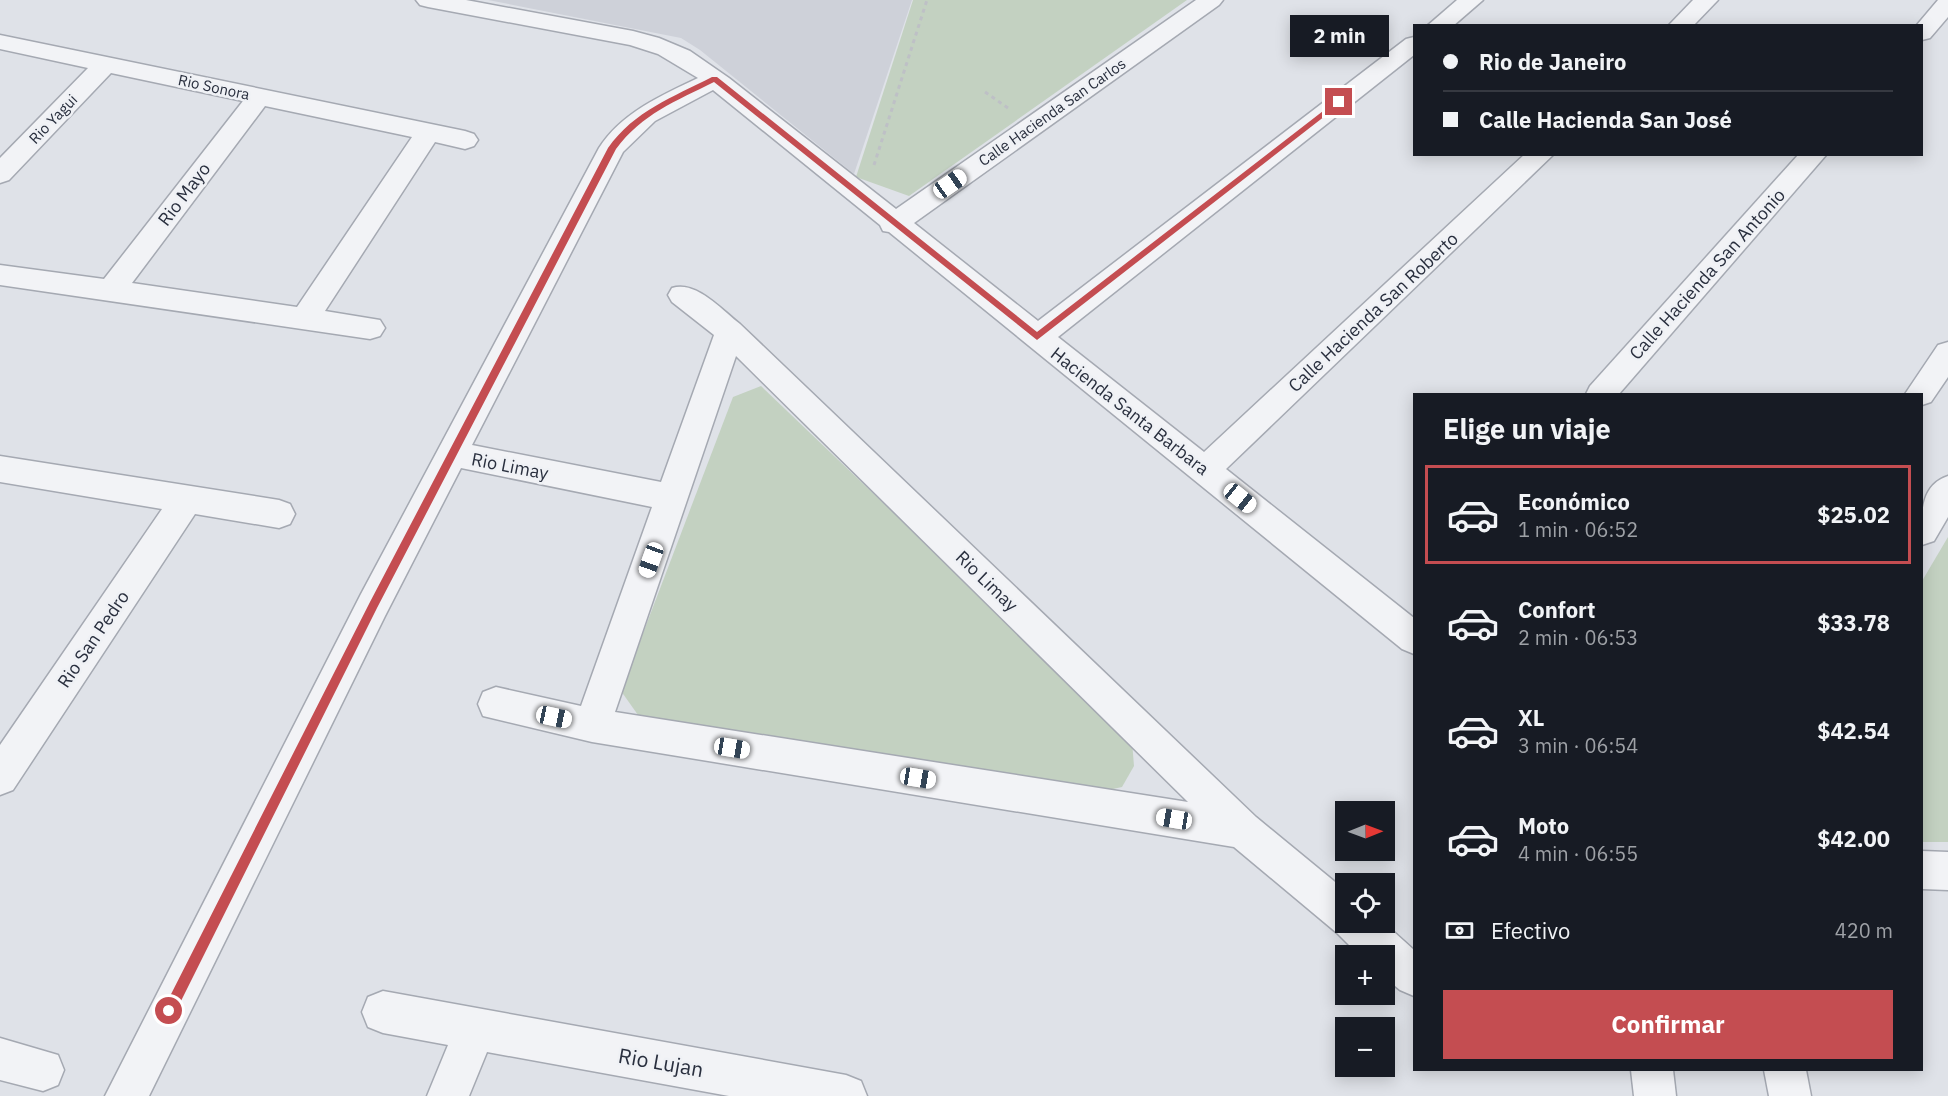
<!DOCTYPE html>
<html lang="es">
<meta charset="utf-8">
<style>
:root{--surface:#171b24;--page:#20242c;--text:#f1f3f6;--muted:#9ea1a6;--line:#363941;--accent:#c44d51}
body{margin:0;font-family:"IBM Plex Sans",sans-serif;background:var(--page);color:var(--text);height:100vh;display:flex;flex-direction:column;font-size:22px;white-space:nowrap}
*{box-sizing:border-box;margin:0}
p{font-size:20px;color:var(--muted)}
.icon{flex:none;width:33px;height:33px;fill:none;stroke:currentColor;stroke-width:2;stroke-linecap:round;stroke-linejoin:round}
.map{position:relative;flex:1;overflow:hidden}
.details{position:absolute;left:1413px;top:393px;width:510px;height:678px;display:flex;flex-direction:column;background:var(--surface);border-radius:0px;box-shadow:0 3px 15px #0003}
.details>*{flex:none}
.hud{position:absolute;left:1413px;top:24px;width:510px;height:132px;border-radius:0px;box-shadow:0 3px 15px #0003;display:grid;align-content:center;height:132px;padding:0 30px;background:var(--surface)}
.needle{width:39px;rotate:89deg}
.controls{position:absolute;left:1335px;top:801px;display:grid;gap:12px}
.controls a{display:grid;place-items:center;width:60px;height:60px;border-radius:0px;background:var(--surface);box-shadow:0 3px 15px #0003;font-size:30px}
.end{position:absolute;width:27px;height:27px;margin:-14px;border:8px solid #c44d51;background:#fff;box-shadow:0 0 0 3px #fff}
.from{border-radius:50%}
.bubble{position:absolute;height:42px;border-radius:0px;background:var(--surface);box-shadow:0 3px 15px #0003;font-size:20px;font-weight:800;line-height:42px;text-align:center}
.car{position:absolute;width:18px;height:36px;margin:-18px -9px;border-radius:8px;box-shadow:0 0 4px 2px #0007;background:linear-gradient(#fff 24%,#345 0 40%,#fff 0 76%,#345 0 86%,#fff 0)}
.hud b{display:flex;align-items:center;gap:21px;height:57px;font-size:22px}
.hud b+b{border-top:2px solid var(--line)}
.hud i{width:15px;height:15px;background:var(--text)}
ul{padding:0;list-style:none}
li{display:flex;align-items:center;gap:18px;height:99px;margin:0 12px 9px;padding:0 18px;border:3px solid transparent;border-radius:0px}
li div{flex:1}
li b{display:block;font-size:22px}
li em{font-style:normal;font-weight:800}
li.current{border-color:var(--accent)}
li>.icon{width:54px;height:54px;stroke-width:1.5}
h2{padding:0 30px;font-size:27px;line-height:72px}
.pay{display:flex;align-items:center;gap:15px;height:66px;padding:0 30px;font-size:22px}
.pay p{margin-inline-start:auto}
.cta{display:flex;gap:12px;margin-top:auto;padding:12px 30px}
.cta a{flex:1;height:69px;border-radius:0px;background:var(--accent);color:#fff;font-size:24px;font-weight:800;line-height:69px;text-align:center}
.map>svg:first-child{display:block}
</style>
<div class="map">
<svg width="1948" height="1096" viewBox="0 0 1948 1096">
<rect width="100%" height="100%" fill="#dfe2e8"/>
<!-- built -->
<path fill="#ced1d9" d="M488,0h424l-58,174 -154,-124 -19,-12z"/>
<!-- green -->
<g fill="#c3d1c1">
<path d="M913,0h274l-278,196 -53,-19z"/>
<path d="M761,386l371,355 2,25 -12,21 -18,4 -466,-76 -17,-24 112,-294z"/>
<path d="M1948,537v305h-26v-261z"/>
</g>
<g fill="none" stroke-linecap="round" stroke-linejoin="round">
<!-- minor casing -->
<g stroke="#a5a9b2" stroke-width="3">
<g id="minor">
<path d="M416,0h50l167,31 26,7 31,13 39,27 167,131 300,-209h27l-4,5 -305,218 124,98 368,-282 8,-2v18l-356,282 146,115 321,-298h29l-328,315 188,149v36l-12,-5 -513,-417 -6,-1 -3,-6 -167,-135 -58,31 -32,31 -151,293 189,37 53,-147 -42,-33 -4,-7 4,-7c24,-8 50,22 68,36l516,493 90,74v31h37l31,28v46l-14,-6 -16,-13v-21h-24l-23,-23 -103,-86 -642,-105 -109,-26 -5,-12 5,-12 13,-5 85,19 71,-199 -191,-39 -76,148 -236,480h-44l256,-502 238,-446c22,-35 63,-53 99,-70l-40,-24 -28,-9 -202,-38 -8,-2zM736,356l452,446 -573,-90z"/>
<path d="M1457,0h26l-30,26h-26z"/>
<path d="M1693,0h25l-25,26h-25z"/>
<path d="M1938,0h10v17l-18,21 -8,2v-14h-6z"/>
<path d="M0,35l465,96 9,3 4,6 -4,6 -9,3 -30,-7 -110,169 55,9 5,8 -5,8 -10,3 -370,-54v-20l104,14 139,-178 -132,-28 -102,107 -9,3v-25l88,-90 -88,-19zM265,106l147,31 -115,170 -165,-24z"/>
<path d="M1799,154h28l-208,240h-33l4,-8z"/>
<path d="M1948,342v35l-17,25 -9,3v-11h-17l33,-49z"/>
<path d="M0,456l279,44 11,4 5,10 -5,10 -11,4 -84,-14 -182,276 -13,5v-50l162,-236 -162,-27z"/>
<path d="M1948,476v41l-14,24 -12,4c0,-27 -4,-59 26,-69z"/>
<path d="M1922,851l26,1v38l-26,-1z"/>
<path d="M383,991l463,84 15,6 6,15h-138l-242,-44 -18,44h-42l21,-51 -65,-12 -15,-6 -6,-15 6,-15z"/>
<path d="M0,1038l58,17 6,15 -6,15 -15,6 -43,-11z"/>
<path d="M1631,1070h42l3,26h-42z"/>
<path d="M1764,1070h42l5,26h-42z"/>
</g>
</g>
<!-- path -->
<g stroke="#bec0c6" stroke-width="3" stroke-dasharray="4 4" stroke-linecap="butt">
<path d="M985,92l23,16"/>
<path d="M874,165l53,-165"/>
</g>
<!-- minor -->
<use href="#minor" fill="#f2f3f6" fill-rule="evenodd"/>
</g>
<!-- route -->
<path fill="#c44d51" d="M712,77h5l320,255 299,-231 7,1 -306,238 -323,-258c-38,19 -72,32 -98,67l-239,459 -203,407h-9v-9l205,-404 238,-454c26,-37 65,-51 104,-71z"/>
<g text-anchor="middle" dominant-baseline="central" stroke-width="5" stroke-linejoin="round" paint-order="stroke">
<!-- far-street labels -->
<g font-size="15" fill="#292f3e" stroke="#eff1f5">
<text transform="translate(214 87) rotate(12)">Rio Sonora</text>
<text transform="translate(1052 112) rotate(-35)">Calle Hacienda San Carlos</text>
<text transform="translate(53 119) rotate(-46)">Rio Yagui</text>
</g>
<!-- street labels -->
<g font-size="18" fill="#292f3e" stroke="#eff1f5">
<text transform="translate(184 194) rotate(-53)">Rio Mayo</text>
<text transform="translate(1707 274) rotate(-48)">Calle Hacienda San Antonio</text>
<text transform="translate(1373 312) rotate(-43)">Calle Hacienda San Roberto</text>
<text transform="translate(1130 411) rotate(38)">Hacienda Santa Barbara</text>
<text transform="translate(510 466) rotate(11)">Rio Limay</text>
<text transform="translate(987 581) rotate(44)">Rio Limay</text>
<text transform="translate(93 639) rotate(-56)">Rio San Pedro</text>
</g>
<!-- near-street labels -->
<g font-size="21" fill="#292f3e" stroke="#eff1f5">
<text transform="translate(661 1062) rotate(10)">Rio Lujan</text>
</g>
</g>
</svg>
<div class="controls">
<a><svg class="needle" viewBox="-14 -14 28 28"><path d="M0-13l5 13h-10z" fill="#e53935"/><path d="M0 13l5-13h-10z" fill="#9ea1a6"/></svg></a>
<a><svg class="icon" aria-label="locate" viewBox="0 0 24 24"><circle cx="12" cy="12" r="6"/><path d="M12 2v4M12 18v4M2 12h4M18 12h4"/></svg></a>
<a>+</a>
<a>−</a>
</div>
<i class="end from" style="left:169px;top:1011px"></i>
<i class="end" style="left:1339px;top:102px"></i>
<div class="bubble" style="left:1290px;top:15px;width:99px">2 min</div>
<i class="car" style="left:950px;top:184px;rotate:55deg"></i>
<i class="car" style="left:1240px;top:498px;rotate:129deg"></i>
<i class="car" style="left:651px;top:560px;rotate:200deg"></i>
<i class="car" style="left:554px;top:717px;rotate:102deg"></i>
<i class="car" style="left:732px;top:748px;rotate:99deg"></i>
<i class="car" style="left:918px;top:778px;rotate:99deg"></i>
<i class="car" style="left:1174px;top:819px;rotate:279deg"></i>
<div class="hud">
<b><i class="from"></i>Rio de Janeiro</b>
<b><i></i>Calle Hacienda San José</b>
</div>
<section class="details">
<h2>Elige un viaje</h2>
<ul>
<li class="current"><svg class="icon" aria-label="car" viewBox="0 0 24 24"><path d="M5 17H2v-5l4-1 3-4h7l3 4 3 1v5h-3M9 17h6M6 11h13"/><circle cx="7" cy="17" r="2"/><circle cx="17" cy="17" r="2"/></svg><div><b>Económico</b><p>1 min · 06:52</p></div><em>$25.02</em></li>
<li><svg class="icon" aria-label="car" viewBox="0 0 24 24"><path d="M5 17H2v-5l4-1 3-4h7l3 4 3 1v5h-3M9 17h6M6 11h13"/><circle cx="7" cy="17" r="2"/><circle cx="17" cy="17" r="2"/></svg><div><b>Confort</b><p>2 min · 06:53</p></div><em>$33.78</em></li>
<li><svg class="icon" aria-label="car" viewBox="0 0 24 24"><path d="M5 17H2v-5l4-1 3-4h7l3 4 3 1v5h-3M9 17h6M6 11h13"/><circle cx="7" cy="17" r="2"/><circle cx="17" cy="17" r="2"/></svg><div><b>XL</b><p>3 min · 06:54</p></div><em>$42.54</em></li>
<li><svg class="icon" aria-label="car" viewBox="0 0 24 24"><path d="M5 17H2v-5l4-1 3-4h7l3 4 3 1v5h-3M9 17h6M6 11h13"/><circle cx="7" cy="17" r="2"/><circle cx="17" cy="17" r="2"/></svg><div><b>Moto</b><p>4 min · 06:55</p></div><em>$42.00</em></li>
</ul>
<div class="pay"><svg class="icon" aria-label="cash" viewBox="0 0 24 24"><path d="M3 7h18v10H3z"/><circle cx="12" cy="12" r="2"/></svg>Efectivo<p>420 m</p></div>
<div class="cta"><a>Confirmar</a></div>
</section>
</div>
